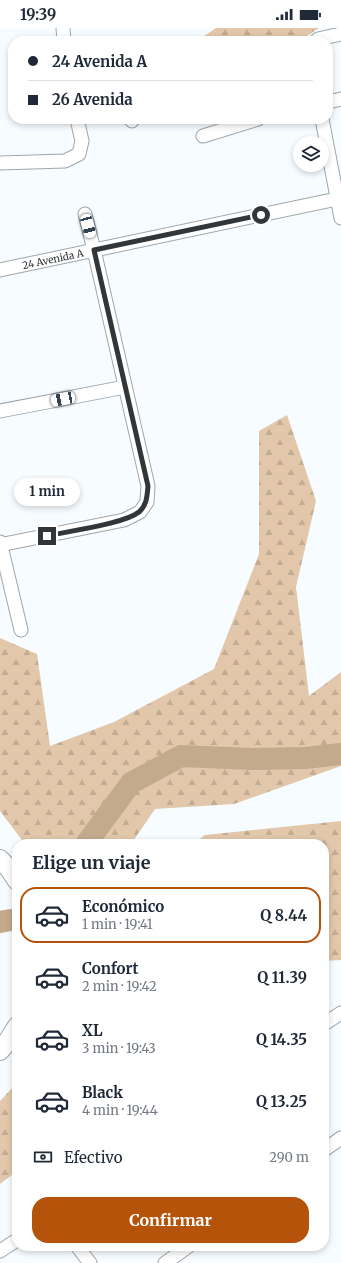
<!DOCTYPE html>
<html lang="es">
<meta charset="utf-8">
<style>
:root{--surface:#fff;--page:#f6f6f7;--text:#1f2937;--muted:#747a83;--line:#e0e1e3;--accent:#b45309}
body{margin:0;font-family:Merriweather,serif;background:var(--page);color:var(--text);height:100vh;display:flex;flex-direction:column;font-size:15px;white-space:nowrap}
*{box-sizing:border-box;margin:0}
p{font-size:13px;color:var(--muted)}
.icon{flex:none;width:22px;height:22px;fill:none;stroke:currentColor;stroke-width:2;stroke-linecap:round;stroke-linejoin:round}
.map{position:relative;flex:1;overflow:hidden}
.panel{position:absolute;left:12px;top:811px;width:317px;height:412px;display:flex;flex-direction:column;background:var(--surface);border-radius:16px;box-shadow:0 2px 6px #0003}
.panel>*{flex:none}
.banner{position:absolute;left:8px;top:8px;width:325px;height:88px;border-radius:16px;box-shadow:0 2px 6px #0003;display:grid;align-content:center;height:88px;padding:0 20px;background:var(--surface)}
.fabs{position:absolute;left:293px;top:108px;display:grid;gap:8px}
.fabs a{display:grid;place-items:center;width:36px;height:36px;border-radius:50%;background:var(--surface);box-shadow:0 2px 6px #0003;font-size:20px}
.end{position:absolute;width:18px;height:18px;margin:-9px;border:5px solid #323638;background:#fff;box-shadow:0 0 0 2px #fff}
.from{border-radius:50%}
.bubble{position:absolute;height:28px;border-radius:14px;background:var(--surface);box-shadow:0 2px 6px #0003;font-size:13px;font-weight:700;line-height:28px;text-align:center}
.car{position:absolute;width:12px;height:24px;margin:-12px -6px;border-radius:5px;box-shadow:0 0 3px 1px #0007;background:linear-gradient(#fff 24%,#345 0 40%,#fff 0 76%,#345 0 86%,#fff 0)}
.banner b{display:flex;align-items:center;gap:14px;height:38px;font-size:15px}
.banner b+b{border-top:1px solid var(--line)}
.banner i{width:10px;height:10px;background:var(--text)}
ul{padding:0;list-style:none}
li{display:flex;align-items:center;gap:12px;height:56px;margin:0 8px 6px;padding:0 12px;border:2px solid transparent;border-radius:16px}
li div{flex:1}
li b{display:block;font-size:15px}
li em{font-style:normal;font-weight:700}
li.active{border-color:var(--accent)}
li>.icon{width:36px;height:36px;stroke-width:1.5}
h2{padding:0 20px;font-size:18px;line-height:48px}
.pay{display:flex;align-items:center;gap:10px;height:44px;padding:0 20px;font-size:15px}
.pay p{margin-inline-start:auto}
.primary-button{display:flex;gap:8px;margin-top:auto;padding:8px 20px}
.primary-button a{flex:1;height:46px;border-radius:16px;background:var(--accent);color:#fff;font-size:16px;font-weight:700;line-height:46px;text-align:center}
.status{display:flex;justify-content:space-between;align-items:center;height:28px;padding:0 20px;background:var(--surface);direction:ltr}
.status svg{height:11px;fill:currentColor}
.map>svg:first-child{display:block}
</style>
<div class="status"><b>19:39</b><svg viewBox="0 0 49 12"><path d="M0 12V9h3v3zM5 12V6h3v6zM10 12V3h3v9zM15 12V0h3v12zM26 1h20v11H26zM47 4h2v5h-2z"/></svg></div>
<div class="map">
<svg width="341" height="1235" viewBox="0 0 341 1235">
<defs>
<pattern id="forest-firs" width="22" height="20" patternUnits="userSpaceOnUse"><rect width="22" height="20" fill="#e2c7aa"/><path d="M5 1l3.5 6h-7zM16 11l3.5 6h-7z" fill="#c2ac93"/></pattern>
</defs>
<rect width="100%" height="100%" fill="#f6fcff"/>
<!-- forest -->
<g fill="url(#forest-firs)">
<path d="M216,0h103l-20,13h-102z"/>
<path d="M167,91h39l-37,4z"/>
<path d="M287,387l29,86 -20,86 13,109 32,-24v94l-107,38 -79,5 -24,35h-106l-25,-33v-173l37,16 13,92 64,-24 100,-53 45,-115v-123z"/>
<path d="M341,793v139l-17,1v-117h-131l12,-9z"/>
<path d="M17,1055v88l-17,13v-83z"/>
</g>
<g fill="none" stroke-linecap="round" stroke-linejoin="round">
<!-- river -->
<g stroke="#c4aa8d" stroke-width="22">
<path d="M86,816l45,-61 50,-27 71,3 54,-1 35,-4"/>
<path d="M0,894l11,-2"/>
</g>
<!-- street casing -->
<g stroke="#9da7ab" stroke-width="15">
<g id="street">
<path d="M63,0l1,13"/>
<path d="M316,13l2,-2 23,-5"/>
<path d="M328,74l13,-3"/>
<path d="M130,91l2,2"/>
<path d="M322,91l19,99"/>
<path d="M203,108l55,-17"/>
<path d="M0,135l65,-2 14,-7 3,-13 -5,-22"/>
<path id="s1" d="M0,242l341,-72"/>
<path d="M0,383l125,-24"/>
<path d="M0,514l21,88"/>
<path d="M0,517l124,-25 16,-8 7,-10 1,-16 -54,-236 -9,-36"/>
<path d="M324,996l17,-11"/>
<path d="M324,1122l17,-12"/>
<path d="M77,1218l13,17"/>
<path d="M0,1223l17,-11"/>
<path d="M165,1235l24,-17"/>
</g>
</g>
<!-- secondary casing -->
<g stroke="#9da7ab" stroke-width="20">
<g id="secondary">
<path d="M0,831l9,10 8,12"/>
<path d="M0,1023l5,-6 12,-19"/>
</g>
</g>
<!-- street -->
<use href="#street" stroke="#fff" stroke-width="13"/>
<!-- secondary -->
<use href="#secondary" stroke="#fff" stroke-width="18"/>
</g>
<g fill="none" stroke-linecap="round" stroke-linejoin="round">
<!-- route -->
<path stroke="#323638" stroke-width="5" d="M47,508c21,-5 77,-12 92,-24 8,-7 8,-16 9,-26l-54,-236 167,-35"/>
</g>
<g text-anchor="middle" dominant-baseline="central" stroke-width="3" stroke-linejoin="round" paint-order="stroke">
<!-- street labels -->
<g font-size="10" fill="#323638" stroke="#f6fcff">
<text stroke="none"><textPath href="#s1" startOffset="54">24 Avenida A</textPath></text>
</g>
</g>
</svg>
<div class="fabs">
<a><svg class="icon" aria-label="layers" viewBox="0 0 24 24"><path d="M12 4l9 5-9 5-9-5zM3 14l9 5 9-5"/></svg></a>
</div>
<i class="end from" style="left:261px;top:187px"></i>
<i class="end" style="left:47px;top:508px"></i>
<div class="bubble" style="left:14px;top:450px;width:66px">1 min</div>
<i class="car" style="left:88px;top:198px;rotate:165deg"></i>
<i class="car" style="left:63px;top:371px;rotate:259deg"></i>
<div class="banner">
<b><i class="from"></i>24 Avenida A</b>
<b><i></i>26 Avenida</b>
</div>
<section class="panel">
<h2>Elige un viaje</h2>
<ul>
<li class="active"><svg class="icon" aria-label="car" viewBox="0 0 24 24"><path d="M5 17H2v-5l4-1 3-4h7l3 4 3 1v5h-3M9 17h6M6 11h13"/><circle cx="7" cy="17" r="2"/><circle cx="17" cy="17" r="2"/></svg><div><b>Económico</b><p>1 min · 19:41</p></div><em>Q 8.44</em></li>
<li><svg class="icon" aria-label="car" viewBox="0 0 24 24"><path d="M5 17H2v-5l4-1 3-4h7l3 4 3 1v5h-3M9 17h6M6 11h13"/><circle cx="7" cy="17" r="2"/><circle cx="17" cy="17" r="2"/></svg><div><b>Confort</b><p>2 min · 19:42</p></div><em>Q 11.39</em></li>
<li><svg class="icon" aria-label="car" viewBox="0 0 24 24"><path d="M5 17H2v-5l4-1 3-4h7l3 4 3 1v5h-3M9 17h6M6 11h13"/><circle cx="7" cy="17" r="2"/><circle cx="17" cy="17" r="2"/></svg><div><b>XL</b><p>3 min · 19:43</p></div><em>Q 14.35</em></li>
<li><svg class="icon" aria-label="car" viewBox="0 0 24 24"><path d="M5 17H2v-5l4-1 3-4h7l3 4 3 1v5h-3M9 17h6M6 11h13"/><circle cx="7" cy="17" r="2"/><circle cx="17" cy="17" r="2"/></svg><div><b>Black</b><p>4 min · 19:44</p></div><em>Q 13.25</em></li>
</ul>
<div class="pay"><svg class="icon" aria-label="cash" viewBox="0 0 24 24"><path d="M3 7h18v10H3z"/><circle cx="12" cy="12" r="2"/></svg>Efectivo<p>290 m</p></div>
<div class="primary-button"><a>Confirmar</a></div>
</section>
</div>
